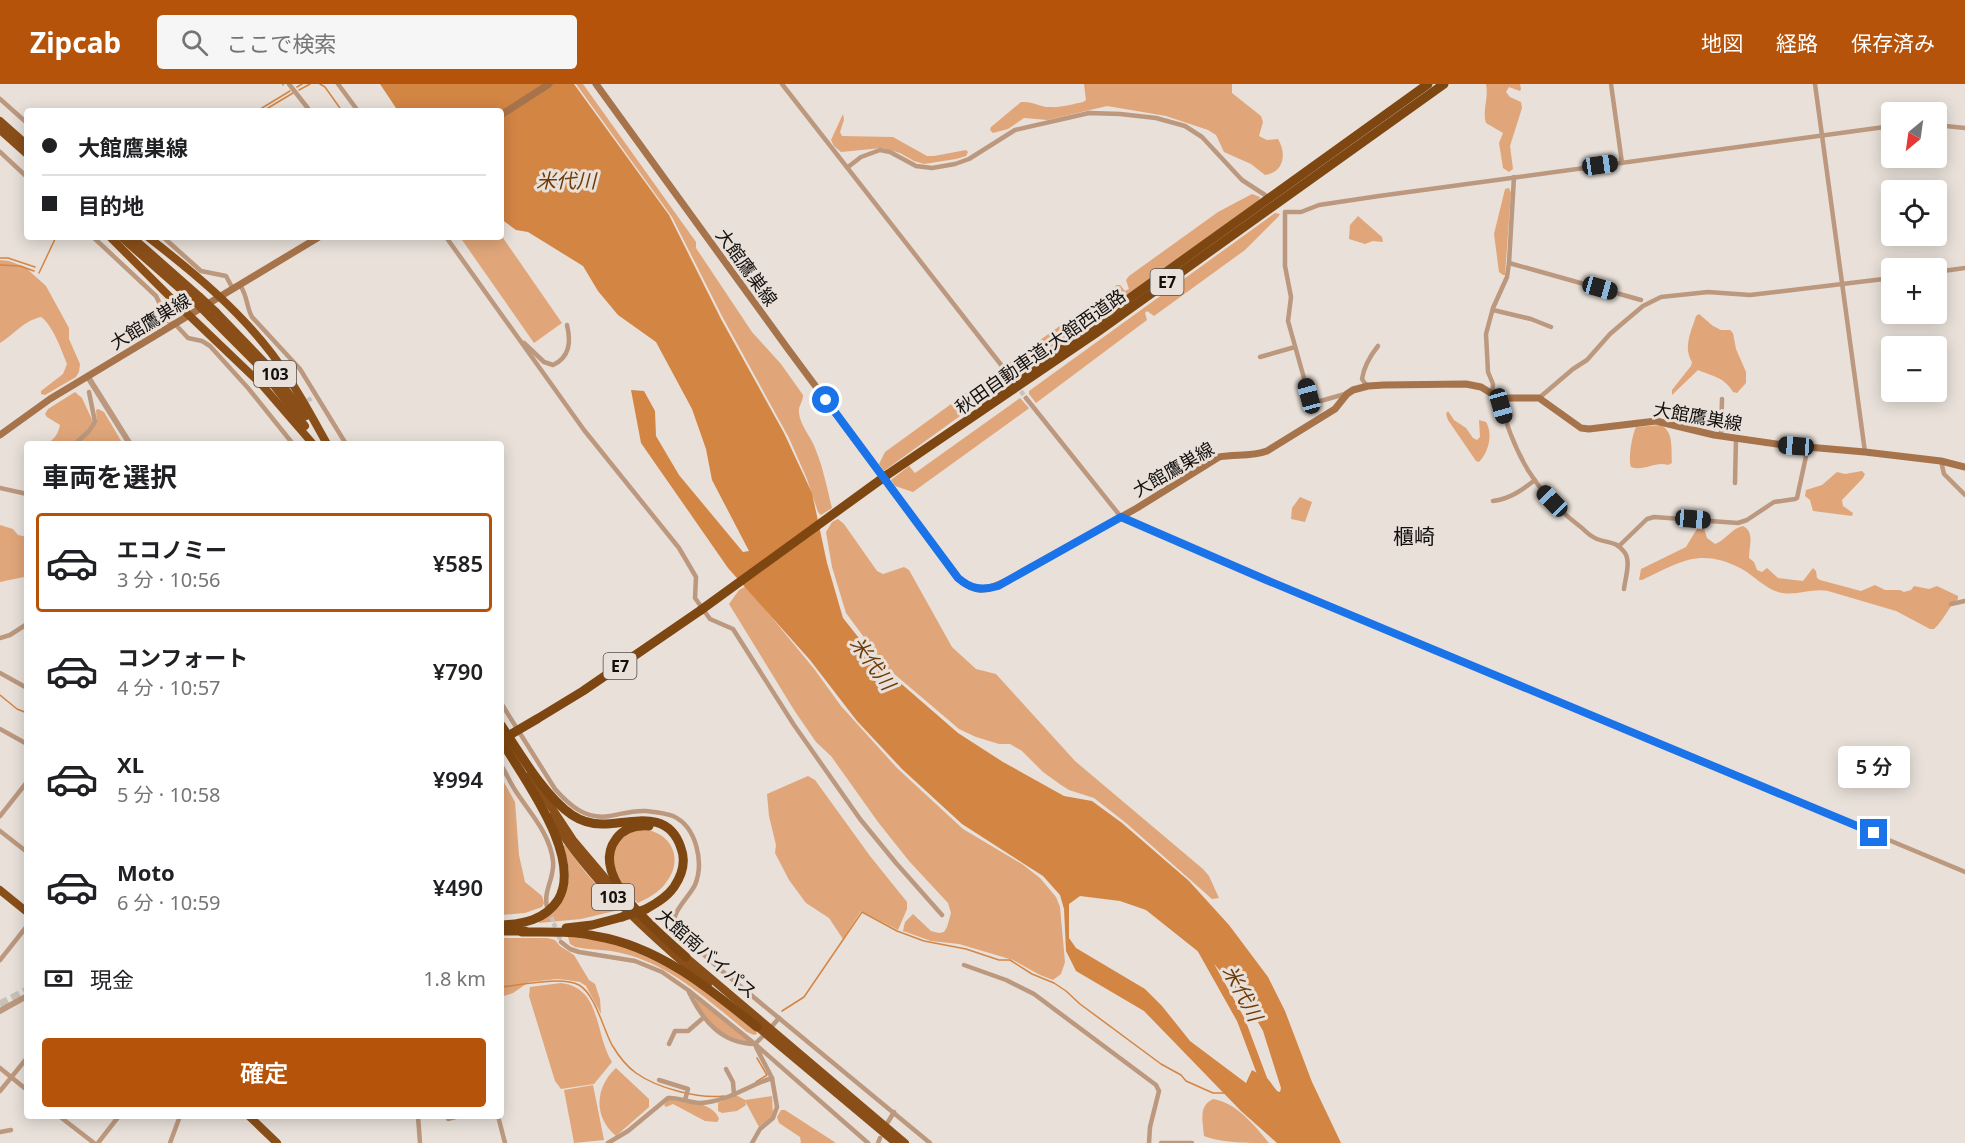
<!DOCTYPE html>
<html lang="ja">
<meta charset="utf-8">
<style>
:root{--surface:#fff;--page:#f6f6f6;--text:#202124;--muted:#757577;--line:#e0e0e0;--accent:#b45309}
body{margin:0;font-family:"Noto Sans","Noto Sans JP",sans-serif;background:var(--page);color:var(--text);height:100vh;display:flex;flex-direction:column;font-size:22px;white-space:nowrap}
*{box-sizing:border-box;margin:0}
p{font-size:20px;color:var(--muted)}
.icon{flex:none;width:33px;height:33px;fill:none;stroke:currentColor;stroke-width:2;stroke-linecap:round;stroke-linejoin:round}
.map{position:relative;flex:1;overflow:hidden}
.sheet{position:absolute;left:24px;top:357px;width:480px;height:678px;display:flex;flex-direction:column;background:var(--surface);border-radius:6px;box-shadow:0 3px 15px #0003}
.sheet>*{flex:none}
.top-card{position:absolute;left:24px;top:24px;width:480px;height:132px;border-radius:6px;box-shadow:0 3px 15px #0003;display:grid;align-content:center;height:132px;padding:0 18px;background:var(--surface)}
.needle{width:39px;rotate:209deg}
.controls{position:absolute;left:1881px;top:18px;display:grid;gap:12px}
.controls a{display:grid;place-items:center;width:66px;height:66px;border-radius:6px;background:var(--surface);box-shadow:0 3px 15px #0003;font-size:30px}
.end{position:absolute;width:27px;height:27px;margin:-14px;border:8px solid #1a73e8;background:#fff;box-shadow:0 0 0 3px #fff}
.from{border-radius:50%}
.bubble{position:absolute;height:42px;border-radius:6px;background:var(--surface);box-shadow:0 3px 15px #0003;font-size:20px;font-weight:600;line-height:42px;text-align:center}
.car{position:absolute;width:18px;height:36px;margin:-18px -9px;border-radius:8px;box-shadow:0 0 4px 2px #0007;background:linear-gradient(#222 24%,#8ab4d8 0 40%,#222 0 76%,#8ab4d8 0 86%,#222 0)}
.top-card b{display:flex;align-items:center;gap:21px;height:57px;font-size:22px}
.top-card b+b{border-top:2px solid var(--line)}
.top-card i{width:15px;height:15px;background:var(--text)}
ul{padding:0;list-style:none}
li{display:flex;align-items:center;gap:18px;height:99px;margin:0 12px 9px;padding:0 6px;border:3px solid transparent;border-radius:6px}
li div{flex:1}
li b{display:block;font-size:22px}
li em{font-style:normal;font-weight:600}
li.current{border-color:var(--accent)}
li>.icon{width:54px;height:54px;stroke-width:1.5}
h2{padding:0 18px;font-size:27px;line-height:72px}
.pay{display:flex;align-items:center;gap:15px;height:66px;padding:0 18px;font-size:22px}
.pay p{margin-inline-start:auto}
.action{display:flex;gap:12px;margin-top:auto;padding:12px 18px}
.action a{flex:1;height:69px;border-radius:6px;background:var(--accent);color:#fff;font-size:24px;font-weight:600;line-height:69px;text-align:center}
header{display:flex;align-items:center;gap:36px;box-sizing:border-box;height:84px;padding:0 30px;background:var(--accent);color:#fff}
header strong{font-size:28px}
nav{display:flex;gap:33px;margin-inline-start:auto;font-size:21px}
.search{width:420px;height:54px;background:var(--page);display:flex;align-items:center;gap:15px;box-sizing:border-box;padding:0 21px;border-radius:6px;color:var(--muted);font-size:22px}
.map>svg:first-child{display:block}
</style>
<header>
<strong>Zipcab</strong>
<div class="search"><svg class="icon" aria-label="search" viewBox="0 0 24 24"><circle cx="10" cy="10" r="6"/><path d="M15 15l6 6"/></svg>ここで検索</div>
<nav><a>地図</a><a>経路</a><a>保存済み</a></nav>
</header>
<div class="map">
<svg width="1965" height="1059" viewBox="0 0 1965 1059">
<rect width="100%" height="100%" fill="#e8e0d9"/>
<!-- green -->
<g fill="#e0a67a">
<path d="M576,0h7l113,158v6l56,84 29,32 22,31c0,7 -5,11 -4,18 1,12 12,24 16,35 8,19 12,40 17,60l-11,7 -3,-3 -11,-33 -18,-41 -66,-120 -51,-101z"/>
<path d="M1084,0h148v9l29,23 2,6 -4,14 8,4 11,-1c9,15 6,33 -13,36l-14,-11 -27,-12 -8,-17 -8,-5 -42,-14 -59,-10 -59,14 -24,-2 -16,11 -15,4 -3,-3 1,-3 30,-25c12,-1 18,5 29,5 10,1 23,-3 33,-5l3,-2z"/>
<path d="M1486,0h34l1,5 -1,2 -11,-4 -3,5 4,5 11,5 1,6 -12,38 3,23 -4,3 -6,-4 -4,-25 4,-10 -17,-10c-4,-12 3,-25 0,-39z"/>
<path d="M843,30l1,6 -4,12 2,4 51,1 34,19h7l32,-6 2,2 -2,4 -10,3 -32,5 -10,-3 -14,-8 -18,-5 -41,4 -7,-6 -3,-6z"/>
<path d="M1509,104l2,5 -6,82h-2l-4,-3 -5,-38 11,-45z"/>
<path d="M1252,110l8,3 -1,3 -244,176 -8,-10 1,-3 109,-78h3l5,6 4,-2 -3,-9 3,-4 89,-64z"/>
<path d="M1275,129l5,1 -2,3 -33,33 -91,66 -7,-5 -2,2 2,7 -111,83 -7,-9v-3z"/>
<path d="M1358,132l24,21 1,5 -10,-1 -8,3 -16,-5 1,-14z"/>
<path d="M501,151l61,88 -28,20 -74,-106h41z"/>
<path d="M0,176l9,1 16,6 21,19 23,42v11l11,25 -1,8 -3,5 -31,18 -4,-1v-3l22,-17 4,-10c-5,-13 -15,-40 -26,-47 -18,4 -26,17 -41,26z"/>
<path d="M1699,230l14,12 8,4h9l3,3 3,16 10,23v11l-9,10 -4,-1c-9,-15 -19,-15 -35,-22l-26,25v-5l19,-24 1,-4c-9,-15 -1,-30 4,-46z"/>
<path d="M998,286l9,12 -123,89 -5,-7 6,-12z"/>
<path d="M75,308l7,6 12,26h3l-1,-14 2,-1 6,3 19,32h-77c9,-5 12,-10 14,-19l-13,-8 -2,-3 3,-5z"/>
<path d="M1020,314l9,10 -1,1 -115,83 -18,-6 -4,-6 18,-14 6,7z"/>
<path d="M1448,327l6,9 12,8 7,10 4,2 3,-3 -1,-17 7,2c7,12 3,30 -7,40l-3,-1 -28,-41 -2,-6z"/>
<path d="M1661,341c13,7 10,24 11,38l-4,2c-13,-4 -24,7 -37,2 -3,-8 1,-32 5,-40z"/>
<path d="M1862,387l3,3 -2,4 -21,22 1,6 10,7 -1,3 -39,-5 -3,-11 -5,-4 1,-6 16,-5 15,-13 8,2z"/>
<path d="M1300,413l12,5 -7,20 -14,-3 1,-11z"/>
<path d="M838,435l6,5 33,47 6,3 21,-7 5,3 43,77 24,22 20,5 79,87 128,108 6,7 10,22 -7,1 -86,-76 -32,-25 -25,-8 -8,-5 -18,-13 -21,-21 -12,-7h-11l-23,-7 -17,-8 -73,-62 -40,-54 -14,-46 -6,-35 6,-10z"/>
<path d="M0,441l13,4 5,6 9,2v36l-3,4 -24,5z"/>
<path d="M1743,442c12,6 6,20 6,32l5,4 3,8 5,2 5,-4 11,10 25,3 10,-13 3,3 1,7 3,2 41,11 14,-6 10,5h15l4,2 7,-2 3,-4 15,3 8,-3 21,10v3c-10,8 -14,21 -24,30h-4l-34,-18 -68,-20c-17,-3 -33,6 -50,1 -13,-4 -24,-16 -36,-23 -42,-22 -62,-7 -100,11h-3l2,-11 45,-22 12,-20 6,1 3,10 8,6c11,-4 17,-16 28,-18z"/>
<path d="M746,502l69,84 26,36 56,62 66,61 59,35 18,14 16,19 4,10 5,55 -4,12 -8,6 -13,-5 -27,-15 -54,-16 -28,-3 -28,-10 2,-9 8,-8 18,17 8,2 5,-1 3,-5 4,-14 -3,-10 -39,-42 -31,-39 -47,-66 -15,-14 -22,-32 -65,-106 10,-14z"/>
<path d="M808,692l7,4 55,76 37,46v7l-9,21 -37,-19 -18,28 -14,-21 -23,-15 -17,-23 -14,-27 1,-8 -7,-29 -2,-22z"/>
<path d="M501,693l14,25 4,53 6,27 17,14 2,7 -2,4 -17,6 -24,2z"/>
<path d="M637,745c32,-1 50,29 28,55 -7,9 -17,14 -27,19 -18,-13 -36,-44 -18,-64 5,-5 11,-7 17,-10z"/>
<path d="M565,761l21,28 33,37 -38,9 -42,4v-2c28,-25 37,-37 24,-75z"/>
<path d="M568,853c20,2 40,3 60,10 48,16 89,54 128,84l1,3 -3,1 -7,-3c-38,-31 -77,-68 -126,-79 -15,-4 -31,-3 -46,-6l-5,-3z"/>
<path d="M501,854h46l8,2 5,6 14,9 15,25 6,4 5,15 1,15 -15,-28 -6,-4 -13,-2 -10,-1 -28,3 -16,11 -12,4z"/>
<path d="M561,899c41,5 33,50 51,79l-18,22 -33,5 -6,-8 -26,-85 1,-9z"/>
<path d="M695,914l55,44c-23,-3 -50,-21 -55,-44z"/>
<path d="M616,984l33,31v8l-33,29c-23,-19 -21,-49 0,-68z"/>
<path d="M593,1001l11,55 -30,3 -10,-53z"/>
<path d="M736,1011l9,5 27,-4 1,19 -14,12 -14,-26 1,4 -9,6 -15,2 -4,-2v-8z"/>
<path d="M1213,1015c24,4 41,26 56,44 -20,0 -48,0 -65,-7 -1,-15 -6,-30 9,-37z"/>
<path d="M668,1016c15,-1 46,3 51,19l-2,3 -12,-1 -32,-17 -7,3 -2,-2z"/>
<path d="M781,1026h4l51,33h-35l-1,-6 -21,-14 -2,-6z"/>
</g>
<!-- water -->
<path fill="#d38544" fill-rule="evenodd" d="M380,0h194l95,131 52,104 63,114 28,60 15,70 16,55 39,49 76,66 45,29 61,34 28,5 30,22 67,58 40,44 39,52 17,34 27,71 29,61h-64l-36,-32 -97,-100 -68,-40 -10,-20 -2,-42 -4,-14 -17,-19 -81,-52 -60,-55 -45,-48 -47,-61 -82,-92 -87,-125 -10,-53 13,1 11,20 1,25 23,39 64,77 6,-1 -37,-71 -6,-31 -14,-40 -36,-67 -38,-27 -20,-24 -15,-25 -55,-34 -12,-2 -15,-11v-108h-103zM1080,812l40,5 26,9 69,55 31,36 17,30 18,57 -1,4 -3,-1 -9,-12 -16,-9 -6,13 -56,-42 -28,-35 -17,-17 -69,-41 -7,-10v-34z"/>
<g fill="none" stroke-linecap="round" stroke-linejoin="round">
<!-- stream -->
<g stroke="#d38544" stroke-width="1.5">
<path d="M283,0v1"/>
<path d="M320,0l5,3 17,24"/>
<path d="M297,3l5,-3"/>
<path d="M299,6l11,-6"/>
<path d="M257,27l33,-20"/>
<path d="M263,27l30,-18"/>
<path d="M50,154l1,-1"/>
<path d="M0,174h8l27,9"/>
<path d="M0,181l20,1 14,5"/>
<path d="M39,189l17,-36"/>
<path d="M0,611l17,14 10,4"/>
<path d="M501,903c20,-2 61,-11 78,-2 16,9 24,43 33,60 6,10 14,21 24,28 21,15 62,26 88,23"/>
<path d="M782,927l22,-14 58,-85 35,19 27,10 42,8 33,11h11l22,14 22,9 12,8 14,13 81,60 20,11 5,6 27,12h11"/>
<path d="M756,998l11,-7 -10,-17"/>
</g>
<!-- river -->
<path stroke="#d38544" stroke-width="8" d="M1200,863l41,73 24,64"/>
<!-- minor-tunnel -->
<g stroke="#c8c1ba" stroke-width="4.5" stroke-dasharray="4.5 2" stroke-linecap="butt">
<path d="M1017,302l9,12"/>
<path d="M302,320l10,-6"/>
<path d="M549,827l12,31"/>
</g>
<!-- motorway-tunnel -->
<path stroke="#c8c1ba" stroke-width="9" stroke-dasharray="9 4.5" stroke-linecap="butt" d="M0,921l27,-14"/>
<!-- minor -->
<g stroke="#bb987e" stroke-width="4.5">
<path d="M289,0l21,27"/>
<path d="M338,0l20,27"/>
<path d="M782,0l227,291"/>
<path d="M1611,0l11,79"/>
<path d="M1815,0l50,368"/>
<path d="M0,15l27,24"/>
<path d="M1936,41l29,3"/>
<path d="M0,68l27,25"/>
<path d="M848,83l13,-10 19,-7 10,2 26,14 16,2 23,-4 14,-5 46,-29 74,-17 31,1 36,4 29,8 17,11 40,43 23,15"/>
<path d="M93,153l63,59 4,8 3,15 12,5 13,14 14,3 8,5 38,42 45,56"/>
<path d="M163,153l38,34 25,5 7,13"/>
<path d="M446,153l138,193 95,118 17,29 -1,21 15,21 23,10 61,96 66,94 36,44 46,52"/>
<path d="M1509,179l132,37"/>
<path d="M1936,188l29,-4"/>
<path d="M240,201c8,12 6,21 12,32l48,52 46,75"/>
<path d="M1493,226l38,9 20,8"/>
<path d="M524,259l20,19 9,3c17,-8 18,-23 14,-40"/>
<path d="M1260,273l35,-10"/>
<path d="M1367,302l-5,-7c2,-13 8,-23 16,-33"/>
<path d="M1492,309l1,-9 -5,-12 -2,-38 7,-26 14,-31 2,-14 5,-86"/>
<path d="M1345,310l-28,8 -8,-6 -21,-75 3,-24 -6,-31v-54h16l18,-7 60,-9 513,-70"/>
<path d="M1026,314l95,119 14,7 830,348"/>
<path d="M1499,314c15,56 36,95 83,130 4,4 10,9 15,11 13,5 18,1 28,14 6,9 0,26 -1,36"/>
<path d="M1539,314l34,-29 14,-9 23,-26 14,-12 19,-16 18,-9 47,-5 42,3 142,-17"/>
<path d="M1721,352l1,-37"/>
<path d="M75,360l14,-13 6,-9 -6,-30"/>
<path d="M1941,377l3,13 21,21"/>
<path d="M1735,399l1,-45"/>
<path d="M0,404l27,6"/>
<path d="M1493,417c17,-2 29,-11 42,-21"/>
<path d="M1619,462l28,-27 7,-2 84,6 9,-3 27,-18 21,-3 2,-1 11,-51"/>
<path d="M1951,520l14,-3"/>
<path d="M0,554l10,-3 17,-11"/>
<path d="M0,589l27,15"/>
<path d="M501,619l54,86c15,17 31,31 55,27 12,-2 23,-6 36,-5 8,1 20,2 27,5 24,11 31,47 22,69 -5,10 -17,21 -20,31 -2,7 1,11 5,17l42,38 208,172"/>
<path d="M0,645l27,15"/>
<path d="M501,681c5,8 9,17 14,25 14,22 35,43 38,71 2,17 -10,29 -6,46"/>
<path d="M0,732l27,-34"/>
<path d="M0,747l27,21"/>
<path d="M561,858l9,7 9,3 56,9 27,11 26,18 67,54 113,99"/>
<path d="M0,876l27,-34"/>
<path d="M964,881l42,15 28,14 122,91 3,6 -9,36 -1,16"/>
<path d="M689,908c14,29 32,51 66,52l7,-7"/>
<path d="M773,941l6,-7"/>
<path d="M669,960l6,-13h13l15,-13"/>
<path d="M0,984l27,22"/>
<path d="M726,985l7,13 1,13"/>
<path d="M659,996l29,9 -3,11"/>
<path d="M0,1007l27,-33"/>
<path d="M59,1032l35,27"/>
<path d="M418,1032l2,27"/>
<path d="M498,1032l7,27"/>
<path d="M448,1035l11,-3"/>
<path d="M888,1038l6,-10"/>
<path d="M0,1048l11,-2"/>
<path d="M98,1059l21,-27"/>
<path d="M170,1059l10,-27"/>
<path d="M608,1059l20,-12 40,-33c11,-1 21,5 32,5 27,-1 47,-17 72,-25"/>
<path d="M752,1059l8,-14 13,-11 4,-11 -5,-29 -16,-31"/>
<path d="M878,1059l2,-5"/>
<path d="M1161,1059h31"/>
</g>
<!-- tertiary -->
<g stroke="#bb987e" stroke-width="6">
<path d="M88,293l42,67"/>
<path d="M0,927l27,-15"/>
</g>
<!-- secondary -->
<g stroke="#a6734b" stroke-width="7">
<path d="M596,0l192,265 170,229c18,17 31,12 51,2l128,-72 82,-51c16,-3 32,0 48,-6l68,-42 12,-15 6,-4 15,-4 16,-1 82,-1 15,3 18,11h40l42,30 8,1 67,-8 58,14 70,10 81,7 76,9 24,6"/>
<path d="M501,31l48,-31"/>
<path d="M0,351l50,-36 269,-162"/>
</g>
<!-- trunk -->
<g stroke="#8a4f19" stroke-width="8">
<path d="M0,37l27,24"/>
<path d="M0,46l27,24"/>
<path d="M110,153l62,62 90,86 51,59"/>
<path d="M121,153l74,65"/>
<path d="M132,153l68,60"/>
<path d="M148,153c45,35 89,71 124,117 21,28 38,59 55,90"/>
<path d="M216,228l49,51 41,53"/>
<path d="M210,233l49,49 46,60"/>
<path d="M530,691l43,65 50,59"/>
<path d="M551,733c41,66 98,117 157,167"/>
<path d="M0,806l27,22"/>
<path d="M681,869l224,190"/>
<path d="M754,940l142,119"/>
<path d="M249,1032l28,27"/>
</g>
<!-- motorway -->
<g stroke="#7e4610" stroke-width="9">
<path d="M985,318l443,-318"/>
<path d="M887,391l209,-142 348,-249"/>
<path d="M537,635l46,-28 118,-81"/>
<path d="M501,641c18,27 44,72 71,90 9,6 19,9 30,9 28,0 66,-16 79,24 5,13 1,27 -7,39 -7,10 -17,16 -28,22"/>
<path d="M501,656c22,38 83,117 57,160 -13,20 -35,24 -57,25"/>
<path d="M649,742c-13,-1 -25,2 -33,13 -29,38 45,95 70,118"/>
<path d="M566,844l26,-3 30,-8"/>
<path d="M501,847h24"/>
<path d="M522,848c24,0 49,-1 73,4 63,10 114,52 162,91"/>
</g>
<!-- trunk-bridge -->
<g stroke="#8a4f19" stroke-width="8">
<path d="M200,213l16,15"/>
<path d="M195,218l15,15"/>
</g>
<!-- motorway-bridge -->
<g stroke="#7e4610" stroke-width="9">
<path d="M701,526l186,-135"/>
<path d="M501,656l36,-21"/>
<path d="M622,833l24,-8"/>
</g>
</g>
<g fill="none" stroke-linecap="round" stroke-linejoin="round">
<!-- route -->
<path stroke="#1a73e8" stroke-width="8" d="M826,316l132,178c13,11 23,13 40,8l123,-69 143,62 610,254"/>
</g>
<g text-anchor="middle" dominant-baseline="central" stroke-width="6" stroke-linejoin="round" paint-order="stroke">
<!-- shield labels -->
<g fill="#e8e0d9" stroke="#524e4a" stroke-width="1.5">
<rect x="1150.5" y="185" width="33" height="26" rx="4.5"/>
<rect x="254" y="277" width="42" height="26" rx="4.5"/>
<rect x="603.5" y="569" width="33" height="26" rx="4.5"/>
<rect x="592" y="800" width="42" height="26" rx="4.5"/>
</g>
<g font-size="16" font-weight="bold" fill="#120f0d">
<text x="1167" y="198">E7</text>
<text x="275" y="290">103</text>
<text x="620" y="582">E7</text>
<text x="613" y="813">103</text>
</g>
<!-- street labels -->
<g font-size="18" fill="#120f0d" stroke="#e8e0d9">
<text transform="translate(747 183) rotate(54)">大館鷹巣線</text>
<text transform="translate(150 237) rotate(-31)">大館鷹巣線</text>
<text transform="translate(1040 267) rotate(-35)">秋田自動車道;大館西道路</text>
<text transform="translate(1698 332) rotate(10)">大館鷹巣線</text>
<text transform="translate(1173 385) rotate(-30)">大館鷹巣線</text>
<text transform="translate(707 869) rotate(41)">大館南バイパス</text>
</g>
<!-- water labels -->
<g font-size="20" font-style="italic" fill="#6e3b08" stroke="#e8e0d9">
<text x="566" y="96">米代川</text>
<text transform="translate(873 579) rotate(54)">米代川</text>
<text transform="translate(1243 909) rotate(62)">米代川</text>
</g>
<!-- quarter labels -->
<g font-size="21" fill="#120f0d" stroke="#e8e0d9">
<text x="1414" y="452">櫃崎</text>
</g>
</g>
</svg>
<div class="controls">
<a><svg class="needle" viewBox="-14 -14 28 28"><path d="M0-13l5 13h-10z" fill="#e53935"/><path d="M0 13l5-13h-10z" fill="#757577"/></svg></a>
<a><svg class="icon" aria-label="locate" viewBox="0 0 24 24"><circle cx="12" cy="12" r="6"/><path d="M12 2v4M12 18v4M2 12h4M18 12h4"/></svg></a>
<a>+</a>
<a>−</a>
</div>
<i class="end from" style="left:826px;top:316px"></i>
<i class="end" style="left:1874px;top:749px"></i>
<div class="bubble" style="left:1838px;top:662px;width:72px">5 分</div>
<i class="car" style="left:1600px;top:81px;rotate:82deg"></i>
<i class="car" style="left:1600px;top:204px;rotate:106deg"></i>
<i class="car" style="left:1309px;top:312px;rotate:345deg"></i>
<i class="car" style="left:1501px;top:322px;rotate:164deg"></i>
<i class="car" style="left:1796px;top:362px;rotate:274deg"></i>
<i class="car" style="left:1552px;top:417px;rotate:316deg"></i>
<i class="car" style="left:1693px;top:435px;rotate:95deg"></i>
<div class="top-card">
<b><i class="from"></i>大館鷹巣線</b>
<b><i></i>目的地</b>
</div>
<section class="sheet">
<h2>車両を選択</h2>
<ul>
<li class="current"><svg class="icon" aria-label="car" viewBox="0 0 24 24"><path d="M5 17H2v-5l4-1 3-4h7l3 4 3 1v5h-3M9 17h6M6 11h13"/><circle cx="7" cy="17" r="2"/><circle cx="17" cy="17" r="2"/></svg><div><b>エコノミー</b><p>3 分 · 10:56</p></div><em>¥585</em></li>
<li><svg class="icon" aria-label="car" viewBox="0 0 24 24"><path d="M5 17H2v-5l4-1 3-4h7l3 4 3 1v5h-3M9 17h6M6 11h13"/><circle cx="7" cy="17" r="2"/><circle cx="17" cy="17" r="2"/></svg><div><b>コンフォート</b><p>4 分 · 10:57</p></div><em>¥790</em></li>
<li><svg class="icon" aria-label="car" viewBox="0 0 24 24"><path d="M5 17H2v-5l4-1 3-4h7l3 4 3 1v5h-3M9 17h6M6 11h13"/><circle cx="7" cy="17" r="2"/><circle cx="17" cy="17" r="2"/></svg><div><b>XL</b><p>5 分 · 10:58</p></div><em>¥994</em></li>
<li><svg class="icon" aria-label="car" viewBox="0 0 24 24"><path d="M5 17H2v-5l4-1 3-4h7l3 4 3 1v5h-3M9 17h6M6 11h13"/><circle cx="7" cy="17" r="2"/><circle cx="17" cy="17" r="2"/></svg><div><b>Moto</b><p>6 分 · 10:59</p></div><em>¥490</em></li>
</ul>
<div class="pay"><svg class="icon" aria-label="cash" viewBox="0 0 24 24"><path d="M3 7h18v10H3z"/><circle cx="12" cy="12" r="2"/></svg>現金<p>1.8 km</p></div>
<div class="action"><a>確定</a></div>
</section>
</div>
